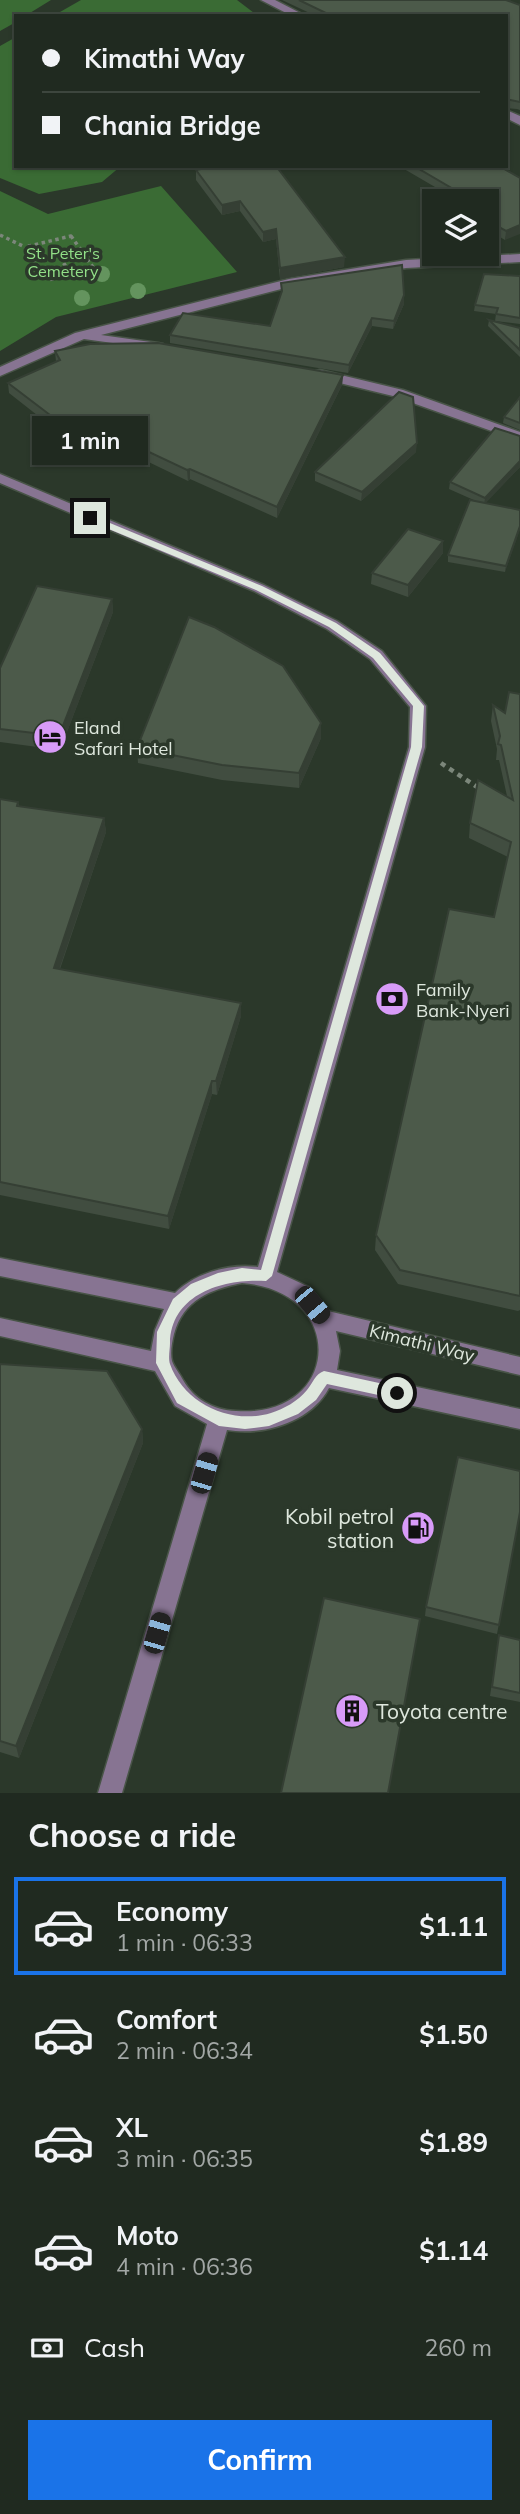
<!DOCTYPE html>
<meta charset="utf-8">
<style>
:root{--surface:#202a20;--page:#2d362d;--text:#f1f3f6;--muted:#a2a7a5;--line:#3d463e;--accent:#1a73e8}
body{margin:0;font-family:Mulish,sans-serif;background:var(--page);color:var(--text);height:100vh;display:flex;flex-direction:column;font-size:26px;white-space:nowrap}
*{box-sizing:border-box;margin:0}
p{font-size:23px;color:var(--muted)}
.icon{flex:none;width:38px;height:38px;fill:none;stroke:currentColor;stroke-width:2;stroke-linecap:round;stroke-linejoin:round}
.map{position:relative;height:1793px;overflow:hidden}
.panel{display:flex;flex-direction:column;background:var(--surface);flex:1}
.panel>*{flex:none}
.hud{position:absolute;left:14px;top:14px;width:494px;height:154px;border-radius:0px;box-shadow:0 2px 5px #0004,0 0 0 2px var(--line);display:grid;align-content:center;height:154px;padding:0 28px;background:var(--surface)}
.fabs{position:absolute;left:422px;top:189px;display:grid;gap:14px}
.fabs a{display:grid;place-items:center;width:77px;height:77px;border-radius:0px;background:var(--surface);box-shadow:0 2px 5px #0004,0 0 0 2px var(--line);font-size:35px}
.end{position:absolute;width:32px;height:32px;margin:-16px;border:9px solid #dee7dd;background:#111;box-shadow:0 0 0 4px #111}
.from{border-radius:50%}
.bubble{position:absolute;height:49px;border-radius:0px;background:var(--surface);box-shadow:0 2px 5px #0004,0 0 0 2px var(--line);font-size:23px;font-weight:700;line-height:49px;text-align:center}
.car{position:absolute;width:21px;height:42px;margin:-21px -10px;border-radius:9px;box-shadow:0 0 5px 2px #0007;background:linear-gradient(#222 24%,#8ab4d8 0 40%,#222 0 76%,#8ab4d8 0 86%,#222 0)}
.hud b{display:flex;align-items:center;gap:24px;height:66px;font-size:26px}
.hud b+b{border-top:2px solid var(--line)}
.hud i{width:18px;height:18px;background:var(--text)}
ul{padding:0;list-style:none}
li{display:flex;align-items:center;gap:21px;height:98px;margin:0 14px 10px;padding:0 14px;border:4px solid transparent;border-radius:0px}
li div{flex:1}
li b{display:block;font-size:26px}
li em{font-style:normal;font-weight:700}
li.on{border-color:var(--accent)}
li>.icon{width:63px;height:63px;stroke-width:1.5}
h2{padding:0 28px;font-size:32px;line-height:84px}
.pay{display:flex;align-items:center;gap:18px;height:77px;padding:0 28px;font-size:26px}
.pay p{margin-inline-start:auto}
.button{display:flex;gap:14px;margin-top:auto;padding:14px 28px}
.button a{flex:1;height:80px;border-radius:0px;background:var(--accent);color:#fff;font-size:28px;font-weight:700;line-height:80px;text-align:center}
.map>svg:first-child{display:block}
</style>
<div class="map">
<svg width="520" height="1793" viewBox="0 0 520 1793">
<rect width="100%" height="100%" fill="#2b382a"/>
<!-- green -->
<g fill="#3a6b34">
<path d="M0,0h51l-26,16h-9v6l-16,9z"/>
<path d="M81,0h156l21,16h-205z"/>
<path d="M16,37v129h105l-19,16 -63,12 -39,-16v-132z"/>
<path d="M161,186l76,86 -181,45 -56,34v-160l48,23z"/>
</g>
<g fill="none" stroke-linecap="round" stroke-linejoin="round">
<!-- minor casing -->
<g stroke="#485447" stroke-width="3">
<g id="minor">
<path d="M261,0h14l31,16h-14z"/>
<path d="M506,110l14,6v9l-14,-7z"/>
<path d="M520,254v8l-114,6 -117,19 -188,48 57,8 5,1v6l-79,-11 -84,37v-9l75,-34 214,-54 117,-19z"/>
<path d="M320,370l83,20 117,42v9l-127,-45 -78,-19v-6z"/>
<path d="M0,474l264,111 73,36 45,30 44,55 -1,41 -148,525 32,15 19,24 192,46v18l-184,-44 4,20 -3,19 183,39v20l-191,-41c-18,34 -65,48 -102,42l-105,363h-24l109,-369 -32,-18 -20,-35 -155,-35v-18l151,33 4,-21 9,-21 -164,-33v-18l175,35c20,-20 55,-30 83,-26l151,-520 1,-40 -40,-48 -43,-30 -73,-38 -254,-108zM242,1283c107,8 99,136 -6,128 -23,-1 -42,-12 -53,-31 -3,-6 -9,-13 -11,-19 -2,-8 0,-19 2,-27 9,-34 37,-45 68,-51z"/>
</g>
</g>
<!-- path-far1 -->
<g stroke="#7c877b" stroke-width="3.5" stroke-dasharray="3.5 3.5" stroke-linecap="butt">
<path d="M0,235l25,12"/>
<path d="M71,236l24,34 -47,10 -23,-33z"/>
<path d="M60,257l11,18"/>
</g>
<!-- path -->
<path stroke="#7c877b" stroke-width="4.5" stroke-dasharray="5 5" stroke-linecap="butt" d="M441,763l39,26"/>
<!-- minor -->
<use href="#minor" fill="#877492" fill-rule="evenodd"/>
</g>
<!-- trees -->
<g fill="#64945e">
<circle cx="102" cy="274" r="8"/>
<circle cx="138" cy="291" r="8"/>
<circle cx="82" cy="298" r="8"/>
</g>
<!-- wall -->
<g fill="#414d40">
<path d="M282,0h229l-2,1 11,4v105l-3,-1 -11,-1v-92h-190z"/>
<path d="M399,166h100l21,12 -15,62 -19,-11v-28h-27z"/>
<path d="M196,170l148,97 -64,12 -4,-40 -13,3 -23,-31 -18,4 -26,-35z"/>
<path d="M520,276v48l-25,-3 1,-7 -22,-3 1,-6z"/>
<path d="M281,283l123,21 -11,25 -21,-3 -24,47 -178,-30v-8l100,-9 11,-33z"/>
<path d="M489,320l31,8v29l-32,-31z"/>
<path d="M55,351l288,24 -1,10 -65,133 -87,-39 -2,2 -110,-53 -10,6 -17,-8 -42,-33 -1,-10 48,-21z"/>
<path d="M520,397v33l-17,-7 1,-6z"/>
<path d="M520,436v31l-35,36 35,7 -15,62 -57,-10v-7l28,-54 -27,-12 1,-7z"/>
<path d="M416,452l-55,49 -46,-20v-9z"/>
<path d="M443,541v12l-35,44 -37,-13 1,-11z"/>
<path d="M112,599l1,13 -53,138 -60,-8v-74z"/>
<path d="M520,694v616l-2,1 -120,-27 -23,-34 1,-15 118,-318 14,-60 -39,-19 1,-15 37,-27 -8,-36h-3l1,-11 -6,-28 2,-16 12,8z"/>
<path d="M321,723v15l-22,50 -77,-8 -84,-17 -1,-15z"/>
<path d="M0,799l18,3 1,4 85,12 2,14 -46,137 181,47 -24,79 -5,-1 -43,135 -169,-34z"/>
<path d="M0,1364l142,65 1,14 -124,315 -19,-6z"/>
<path d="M520,1512l-23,122 -72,-18 1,-9z"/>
<path d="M499,1635l21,5v62l-30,-6z"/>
</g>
<!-- shaded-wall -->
<g fill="#353f34">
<path d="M240,201v10l-18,4v-10z"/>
<path d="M520,225v9l-15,6 1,-9z"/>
<path d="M276,229v10l-13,3v-10z"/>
<path d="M345,257l-1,10 -64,12v-11z"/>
<path d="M404,295v9l-11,25 1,-8z"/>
<path d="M372,318v8l-24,47 1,-8z"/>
<path d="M343,375l-1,10 -65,133v-11z"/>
<path d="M77,418l1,10 -10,6v-10z"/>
<path d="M417,443l-1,9 -55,49 1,-9z"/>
<path d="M520,461v6l-36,38 1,-7z"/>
<path d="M190,469v10l-2,2 -1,-11z"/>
<path d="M520,526v4l-15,42 1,-6z"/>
<path d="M443,541v12l-35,44v-12z"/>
<path d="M112,599l1,13 -53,138 -1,-14z"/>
<path d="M321,723v15l-22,50v-15z"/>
<path d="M104,818l2,14 -51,150 -1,-14z"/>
<path d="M241,1003v13l-24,79 -1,-14z"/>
<path d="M212,1081v13l-43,135 -1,-13z"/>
<path d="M142,1429l1,14 -124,315 -3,-12z"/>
</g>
<!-- building -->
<g fill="#4c5a4a" stroke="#353f34" stroke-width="2">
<path d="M299,0h207l14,5v97l-14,-3v2v-85h-174z"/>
<path d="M216,166h60l69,91 -65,11 -4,-39 -13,3 -23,-31 -18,4 -26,-35z"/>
<path d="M414,166h85l21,12v47l-14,6 -20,-11v-19h-17l3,-1z"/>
<path d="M402,265l2,30 -10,26 -22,-3 -23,47 -179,-30 13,-22 87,13 12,-35 -1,-8z"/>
<path d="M484,274l36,2v42l-24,-4 2,-6 -23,-3z"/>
<path d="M489,320l31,8v22z"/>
<path d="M158,343l185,32 -66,132 -87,-38 -3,1 -110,-52 -9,6 -18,-9 -42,-32 52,-23 -5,-9 35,-7z"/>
<path d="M399,392l14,5 4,46 -55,49 -47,-20z"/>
<path d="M520,397v26l-16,-6z"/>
<path d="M495,428l25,8v25l-35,37 -35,-16z"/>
<path d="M470,500l50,10v16l-14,40 -58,-11z"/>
<path d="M408,529l35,12 -35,44 -36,-12z"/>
<path d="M37,586l75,13 -53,137 -59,-7v-61z"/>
<path d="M189,617l25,10 69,39 38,57 -22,50 -77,-8 -85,-17z"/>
<path d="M509,692l11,2v602l-120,-26 -24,-35 73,-326 45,8 17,-75 -41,-19 8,-43 35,20 -12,-55 -3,-1 2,-8 -7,-31 12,8z"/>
<path d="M0,799l18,3 -1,4 87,12 -50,150 187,35 -25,78h-4l-44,135 -168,-34z"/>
<path d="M0,1364l107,7 35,58 -126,317 -16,-5z"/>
<path d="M458,1457l62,14v41l-21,113 -73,-18z"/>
<path d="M324,1598l96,21 -32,174h-107z"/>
<path d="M499,1635l21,5v53l-28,-6z"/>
</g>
<!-- route -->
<path fill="#dee7dd" d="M87,516h6l169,70 74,37 44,30 44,53 -2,41 -150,529 -6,5c-41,-3 -95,12 -96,62 0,6 -2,15 0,21 14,40 61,61 101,49 13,-4 27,-12 36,-23 6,-7 8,-16 17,-19l78,17 2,5 -7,6 -70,-15 -11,16 -18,14 -29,12 -24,3 -26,-3 -42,-23 -21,-40 1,-31 16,-33 18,-15 27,-11 24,-5 19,2 150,-523 2,-41 -40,-48 -44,-31 -73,-37 -169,-70z"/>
<!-- icons -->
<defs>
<g id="hotel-disc" transform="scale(1.75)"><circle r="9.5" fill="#d89bf8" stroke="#2b382a"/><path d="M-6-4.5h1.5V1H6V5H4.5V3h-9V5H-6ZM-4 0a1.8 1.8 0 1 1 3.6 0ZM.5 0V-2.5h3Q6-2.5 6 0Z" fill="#111"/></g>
<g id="bank-disc" transform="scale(1.75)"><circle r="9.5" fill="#d89bf8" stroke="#2b382a"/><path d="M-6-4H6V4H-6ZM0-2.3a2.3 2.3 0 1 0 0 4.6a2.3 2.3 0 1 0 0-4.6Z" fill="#111"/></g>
<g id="fuel-disc" transform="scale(1.75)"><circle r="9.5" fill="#d89bf8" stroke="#2b382a"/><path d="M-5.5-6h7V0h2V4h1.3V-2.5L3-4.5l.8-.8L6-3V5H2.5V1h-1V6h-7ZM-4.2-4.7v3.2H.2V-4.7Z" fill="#111"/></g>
<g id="building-disc" transform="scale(1.75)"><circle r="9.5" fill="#d89bf8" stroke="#2b382a"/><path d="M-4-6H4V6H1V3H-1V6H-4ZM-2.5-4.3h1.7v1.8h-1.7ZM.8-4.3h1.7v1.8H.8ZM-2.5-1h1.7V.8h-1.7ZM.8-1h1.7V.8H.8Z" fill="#111"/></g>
</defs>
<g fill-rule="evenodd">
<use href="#hotel-disc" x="50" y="737"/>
<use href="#bank-disc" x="392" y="999"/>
<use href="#fuel-disc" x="418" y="1528"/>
<use href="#building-disc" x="352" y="1711"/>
</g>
<g text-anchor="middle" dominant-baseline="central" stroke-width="7" stroke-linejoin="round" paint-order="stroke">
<!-- far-park labels -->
<g font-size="16" fill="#92e088" stroke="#2b382a">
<text x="63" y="253">St. Peter's<tspan x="63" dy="18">Cemetery</tspan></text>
</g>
<!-- poi labels -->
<g font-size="18" fill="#dee7dd" stroke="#2b382a" text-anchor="start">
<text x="74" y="727">Eland<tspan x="74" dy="21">Safari Hotel</tspan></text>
<text x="416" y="989">Family<tspan x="416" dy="21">Bank-Nyeri</tspan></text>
</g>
<!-- street labels -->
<g font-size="18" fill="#dee7dd" stroke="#2b382a">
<text transform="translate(422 1343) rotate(14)">Kimathi Way</text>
</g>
<!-- near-poi labels -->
<g font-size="21" fill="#dee7dd" stroke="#2b382a" text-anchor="end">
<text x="394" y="1516">Kobil petrol<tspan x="394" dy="24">station</tspan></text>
<text x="376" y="1711" text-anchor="start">Toyota centre</text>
</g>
</g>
</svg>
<div class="fabs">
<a><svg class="icon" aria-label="layers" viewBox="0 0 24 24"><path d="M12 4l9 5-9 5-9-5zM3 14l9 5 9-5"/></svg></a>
</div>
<i class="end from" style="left:397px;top:1393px"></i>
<i class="end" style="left:90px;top:518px"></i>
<div class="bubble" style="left:32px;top:416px;width:116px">1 min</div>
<i class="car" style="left:312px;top:1305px;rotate:140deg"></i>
<i class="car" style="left:204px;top:1473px;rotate:16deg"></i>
<i class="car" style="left:157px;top:1633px;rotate:16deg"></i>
<div class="hud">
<b><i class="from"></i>Kimathi Way</b>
<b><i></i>Chania Bridge</b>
</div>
</div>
<section class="panel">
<h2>Choose a ride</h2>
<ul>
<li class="on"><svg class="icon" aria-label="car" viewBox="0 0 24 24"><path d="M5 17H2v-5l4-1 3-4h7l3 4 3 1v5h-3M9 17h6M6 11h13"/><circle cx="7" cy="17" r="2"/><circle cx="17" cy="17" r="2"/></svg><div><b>Economy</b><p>1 min · 06:33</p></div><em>$1.11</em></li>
<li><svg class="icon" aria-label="car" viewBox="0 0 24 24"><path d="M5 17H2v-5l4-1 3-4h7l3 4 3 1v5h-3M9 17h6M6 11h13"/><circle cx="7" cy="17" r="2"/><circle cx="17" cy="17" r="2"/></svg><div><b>Comfort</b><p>2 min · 06:34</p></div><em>$1.50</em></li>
<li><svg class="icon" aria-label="car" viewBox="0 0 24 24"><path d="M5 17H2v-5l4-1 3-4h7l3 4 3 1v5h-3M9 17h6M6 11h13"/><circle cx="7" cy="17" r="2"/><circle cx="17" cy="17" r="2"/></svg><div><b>XL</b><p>3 min · 06:35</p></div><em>$1.89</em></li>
<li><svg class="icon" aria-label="car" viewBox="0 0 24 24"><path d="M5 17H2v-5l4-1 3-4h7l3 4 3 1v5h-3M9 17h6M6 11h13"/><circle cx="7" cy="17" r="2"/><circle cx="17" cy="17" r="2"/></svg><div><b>Moto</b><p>4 min · 06:36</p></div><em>$1.14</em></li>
</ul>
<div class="pay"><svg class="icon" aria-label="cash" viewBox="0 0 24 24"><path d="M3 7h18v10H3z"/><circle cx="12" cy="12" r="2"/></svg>Cash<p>260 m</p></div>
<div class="button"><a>Confirm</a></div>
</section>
